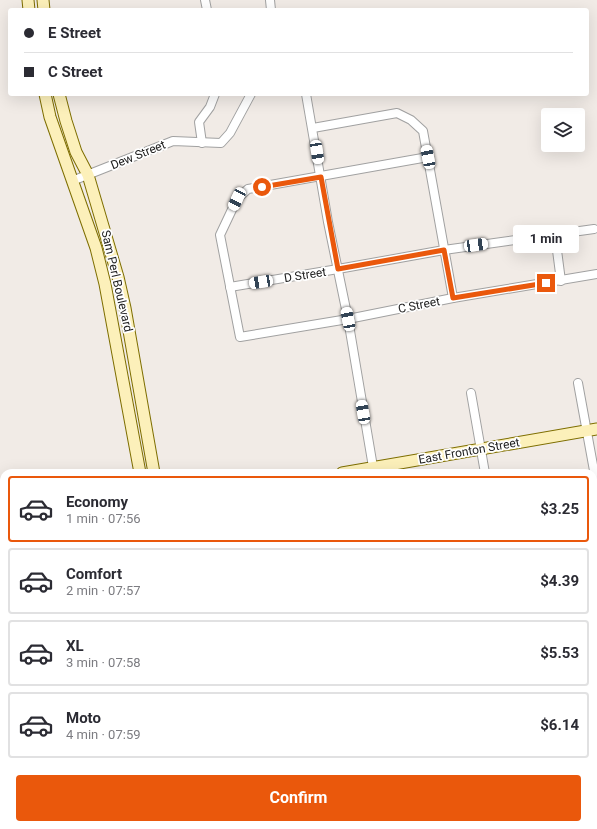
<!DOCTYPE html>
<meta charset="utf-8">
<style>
:root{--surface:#fff;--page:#f2f2f3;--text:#2b2b33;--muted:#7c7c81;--line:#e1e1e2;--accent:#ea580c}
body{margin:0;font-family:Roboto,sans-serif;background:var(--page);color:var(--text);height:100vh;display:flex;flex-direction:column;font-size:15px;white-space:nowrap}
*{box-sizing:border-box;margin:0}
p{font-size:13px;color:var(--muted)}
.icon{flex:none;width:22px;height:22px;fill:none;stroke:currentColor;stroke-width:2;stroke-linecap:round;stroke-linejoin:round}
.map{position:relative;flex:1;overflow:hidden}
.details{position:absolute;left:0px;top:469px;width:597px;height:360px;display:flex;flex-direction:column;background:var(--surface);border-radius:12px 12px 0 0;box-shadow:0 4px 16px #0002}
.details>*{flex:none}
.banner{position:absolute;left:8px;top:8px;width:581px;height:88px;border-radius:4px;box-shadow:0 4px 16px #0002;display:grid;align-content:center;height:88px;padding:0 16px;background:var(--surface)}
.tools{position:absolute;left:541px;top:108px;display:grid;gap:8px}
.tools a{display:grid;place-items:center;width:44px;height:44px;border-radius:4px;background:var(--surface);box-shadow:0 4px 16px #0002;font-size:20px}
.end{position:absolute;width:18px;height:18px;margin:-9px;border:5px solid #ea580c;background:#fff;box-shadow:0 0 0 2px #fff}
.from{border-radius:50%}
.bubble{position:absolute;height:28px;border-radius:4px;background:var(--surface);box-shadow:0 4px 16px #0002;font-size:13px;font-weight:700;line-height:28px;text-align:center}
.car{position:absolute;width:12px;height:24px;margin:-12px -6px;border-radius:5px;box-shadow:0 0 3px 1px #0007;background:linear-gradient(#fff 24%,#345 0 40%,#fff 0 76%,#345 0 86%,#fff 0)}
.banner b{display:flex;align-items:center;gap:14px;height:38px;font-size:15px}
.banner b+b{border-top:1px solid var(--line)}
.banner i{width:10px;height:10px;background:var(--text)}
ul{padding:7px 0 0;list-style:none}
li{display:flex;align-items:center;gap:12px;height:66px;margin:0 8px 6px;padding:0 8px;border:2px solid var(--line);border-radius:4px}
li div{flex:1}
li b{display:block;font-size:15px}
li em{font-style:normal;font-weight:700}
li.current{border-color:var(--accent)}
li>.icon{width:36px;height:36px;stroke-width:1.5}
.cta{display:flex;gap:8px;margin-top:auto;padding:8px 16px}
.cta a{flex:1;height:46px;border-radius:4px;background:var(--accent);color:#fff;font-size:16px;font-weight:700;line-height:46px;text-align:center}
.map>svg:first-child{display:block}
</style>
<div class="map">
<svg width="597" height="829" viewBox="0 0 597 829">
<rect width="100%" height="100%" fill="#f1ebe6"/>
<!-- water -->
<g fill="#a6e0df">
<path d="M0,502l4,9v104l-4,-9z"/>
<path d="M4,785v31l-4,1v-31z"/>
</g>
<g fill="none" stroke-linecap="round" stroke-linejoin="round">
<!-- minor casing -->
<g stroke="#a1a1a1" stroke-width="10">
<g id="minor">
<path d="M205,0l2,10"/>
<path d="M270,0l1,10"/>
<path d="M306,94l22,128 20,97 25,148"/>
<path d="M313,128l84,-15 14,7 12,11 30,167"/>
<path d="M202,143l-3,-21 11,-15 5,-13"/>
<path d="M428,157l-180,32 -11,10 -17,36 20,102 108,-18 105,-21 144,-24"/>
<path d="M72,181l101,-40 48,2 9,-10 21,-39"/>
<path d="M555,235l6,46"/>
<path d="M230,287l108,-18 106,-19 150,-21"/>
<path d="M578,383l19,104"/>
<path d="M471,393l14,80"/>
<path d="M323,825l1,4"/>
<path d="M545,825l1,4"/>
</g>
</g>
<!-- tertiary casing -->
<g stroke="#a1a1a1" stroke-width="11">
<g id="tertiary">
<path d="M593,536l4,-1"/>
<path d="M593,639l4,-1"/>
<path d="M593,741h4"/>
<path d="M433,825v4"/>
<path d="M89,828l19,-3"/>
</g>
</g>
<!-- secondary casing -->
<g stroke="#7e6e01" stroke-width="13">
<g id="secondary">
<path d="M28,0l1,10"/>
<path d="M43,0l1,10"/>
<path d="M45,94l5,23 46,131 9,36 35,189"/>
<path d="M59,94l7,27 10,31 12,23 30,102 7,31 29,165"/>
<path d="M342,473l255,-44"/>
<path d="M89,825l1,4"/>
<path d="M213,825l1,4"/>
</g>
</g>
<!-- minor -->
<use href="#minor" stroke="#fff" stroke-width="8"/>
<!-- tertiary -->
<use href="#tertiary" stroke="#fff" stroke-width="9"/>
<!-- secondary -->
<use href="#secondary" stroke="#fcf0ba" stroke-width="11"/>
</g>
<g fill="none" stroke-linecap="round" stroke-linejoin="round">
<!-- route -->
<path stroke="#ea580c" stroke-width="5" d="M262,187l59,-10 17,92 106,-19 9,48 93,-15"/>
</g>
<g text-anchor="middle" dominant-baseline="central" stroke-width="3.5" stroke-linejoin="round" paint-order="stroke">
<!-- street labels -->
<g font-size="12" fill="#202020" stroke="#fff">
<text transform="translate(138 155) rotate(-22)">Dew Street</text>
<text transform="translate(305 275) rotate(-9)">D Street</text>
<text transform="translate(117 281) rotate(77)">Sam Perl Boulevard</text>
<text transform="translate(419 305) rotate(-11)">C Street</text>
<text transform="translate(469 451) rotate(-10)">East Fronton Street</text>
</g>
</g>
</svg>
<div class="tools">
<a><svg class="icon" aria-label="layers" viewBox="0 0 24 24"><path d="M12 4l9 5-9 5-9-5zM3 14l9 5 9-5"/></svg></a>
</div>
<i class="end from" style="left:262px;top:187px"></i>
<i class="end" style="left:546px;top:283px"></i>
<div class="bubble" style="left:513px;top:225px;width:66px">1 min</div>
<i class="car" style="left:317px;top:152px;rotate:171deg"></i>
<i class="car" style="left:428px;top:157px;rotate:349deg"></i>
<i class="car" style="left:237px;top:199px;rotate:206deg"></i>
<i class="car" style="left:476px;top:245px;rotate:82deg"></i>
<i class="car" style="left:261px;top:282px;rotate:261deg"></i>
<i class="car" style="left:348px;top:319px;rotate:349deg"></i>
<i class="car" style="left:363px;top:412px;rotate:350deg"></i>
<div class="banner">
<b><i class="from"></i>E Street</b>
<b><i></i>C Street</b>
</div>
<section class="details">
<ul>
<li class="current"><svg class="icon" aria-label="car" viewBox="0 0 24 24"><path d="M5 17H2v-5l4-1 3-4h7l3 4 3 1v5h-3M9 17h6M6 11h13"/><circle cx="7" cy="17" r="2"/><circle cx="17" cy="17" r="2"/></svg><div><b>Economy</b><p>1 min · 07:56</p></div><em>$3.25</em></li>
<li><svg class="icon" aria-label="car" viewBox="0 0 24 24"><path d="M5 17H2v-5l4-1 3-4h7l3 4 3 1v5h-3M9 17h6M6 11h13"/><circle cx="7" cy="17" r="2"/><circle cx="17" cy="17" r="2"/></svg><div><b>Comfort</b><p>2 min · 07:57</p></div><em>$4.39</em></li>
<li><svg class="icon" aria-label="car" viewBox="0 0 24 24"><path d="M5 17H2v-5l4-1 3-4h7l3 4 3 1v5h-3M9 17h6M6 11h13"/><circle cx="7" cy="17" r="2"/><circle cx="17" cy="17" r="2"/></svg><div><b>XL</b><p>3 min · 07:58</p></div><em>$5.53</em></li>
<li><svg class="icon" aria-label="car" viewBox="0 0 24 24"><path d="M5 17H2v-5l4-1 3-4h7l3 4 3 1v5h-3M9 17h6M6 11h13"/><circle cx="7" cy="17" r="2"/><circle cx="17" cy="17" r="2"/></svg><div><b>Moto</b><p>4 min · 07:59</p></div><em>$6.14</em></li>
</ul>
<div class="cta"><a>Confirm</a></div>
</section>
</div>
